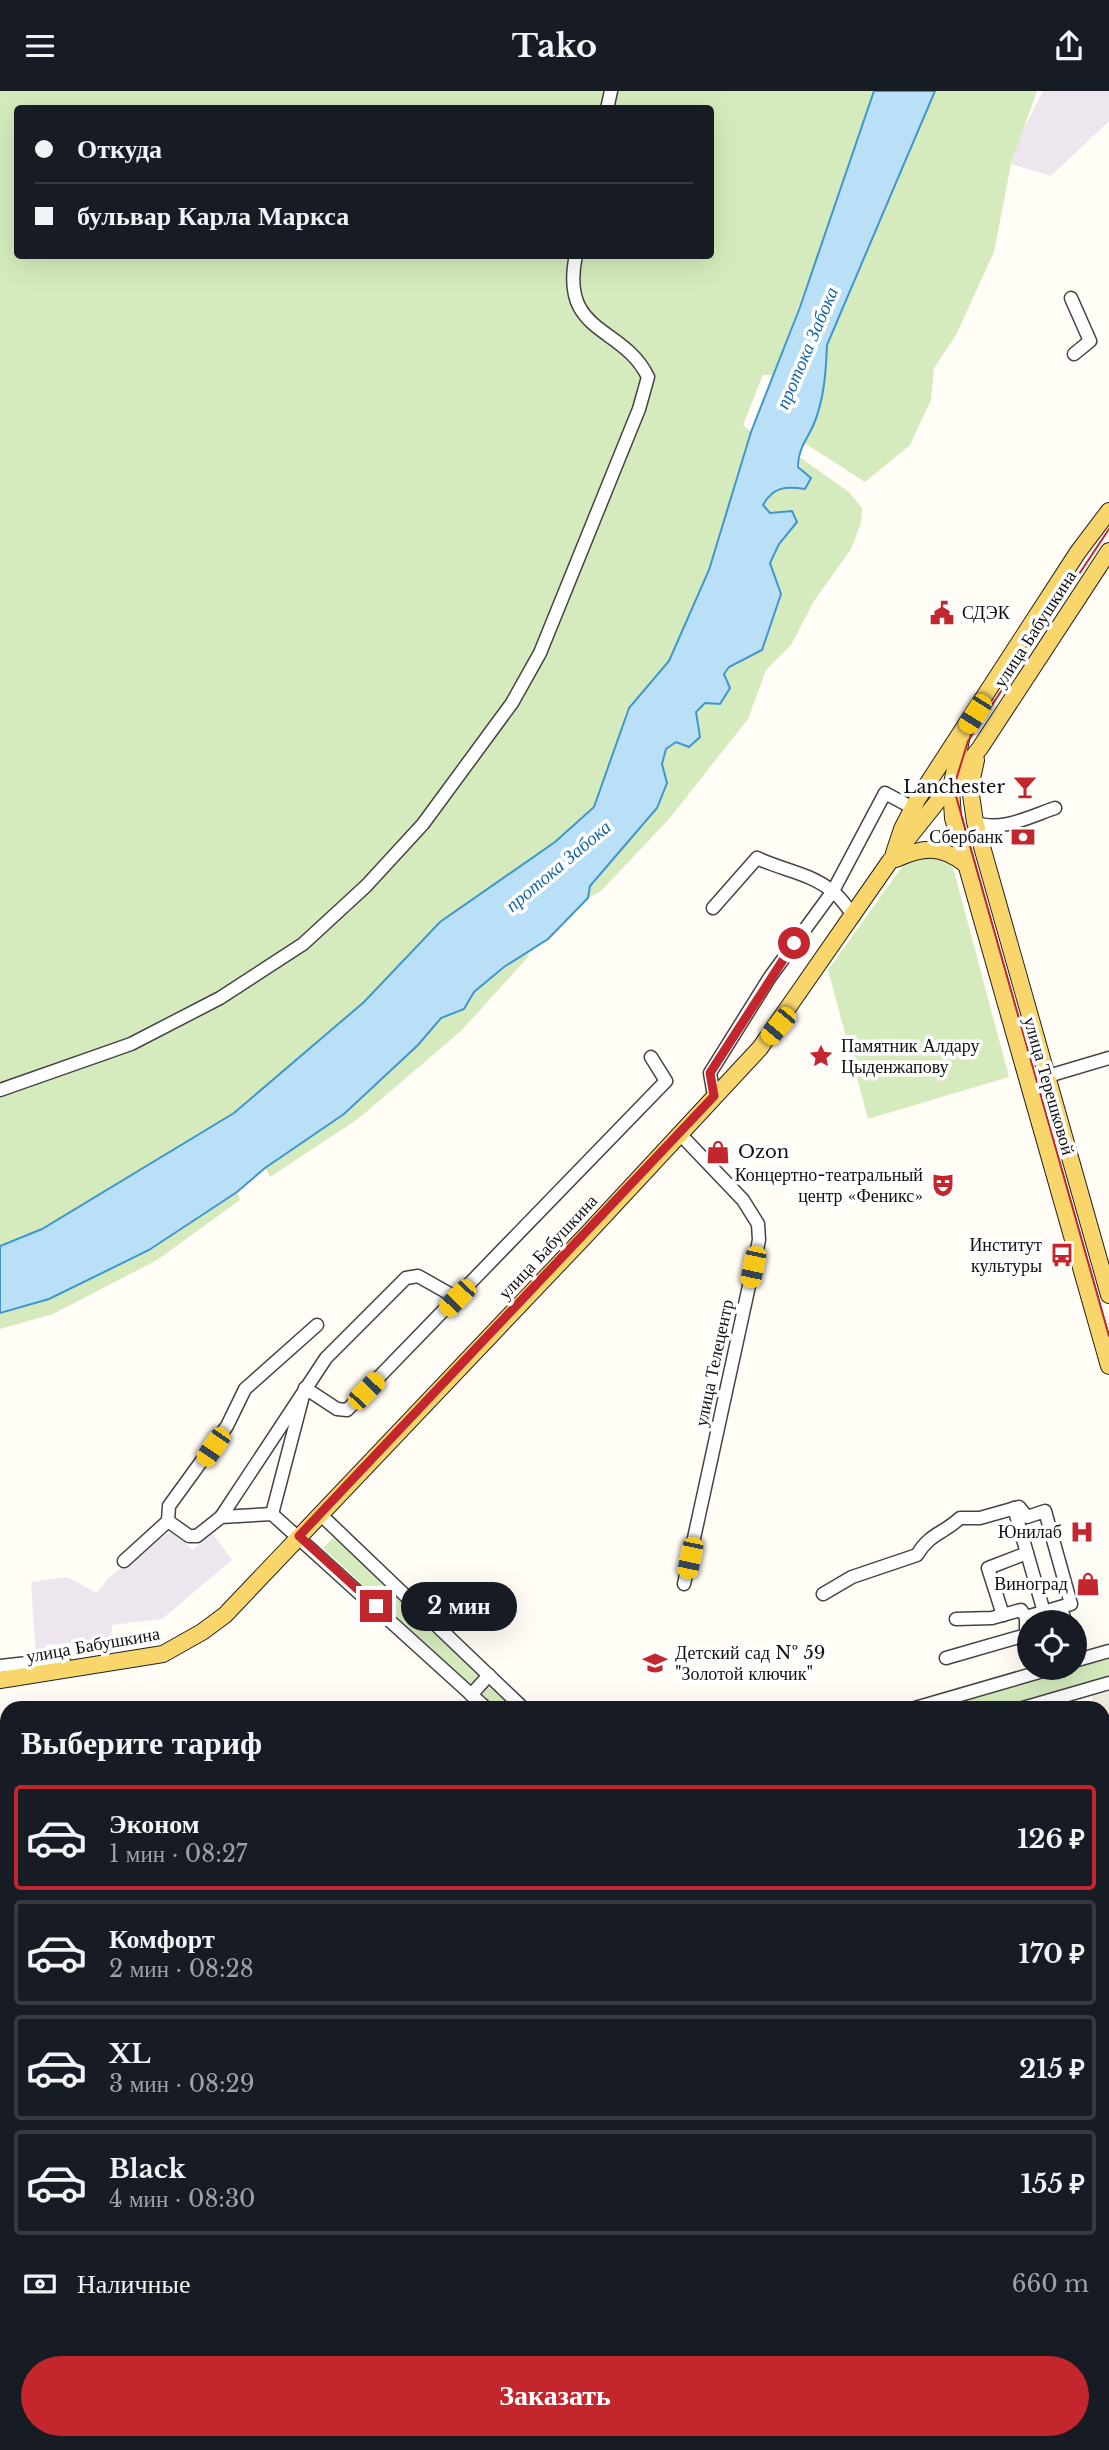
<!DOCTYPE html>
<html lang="ru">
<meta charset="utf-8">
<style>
:root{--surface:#171b24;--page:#20242c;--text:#f1f3f6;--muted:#9ea1a6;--line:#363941;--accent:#c4262e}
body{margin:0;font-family:"Libre Baskerville",serif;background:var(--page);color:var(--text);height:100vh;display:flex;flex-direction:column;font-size:26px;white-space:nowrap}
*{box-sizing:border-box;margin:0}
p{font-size:23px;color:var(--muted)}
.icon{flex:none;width:38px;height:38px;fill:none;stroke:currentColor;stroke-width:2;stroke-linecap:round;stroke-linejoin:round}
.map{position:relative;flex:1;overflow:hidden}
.panel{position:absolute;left:0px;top:1610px;width:1110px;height:749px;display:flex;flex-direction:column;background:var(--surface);border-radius:21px 21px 0 0;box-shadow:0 7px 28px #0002}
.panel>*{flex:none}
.hud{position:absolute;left:14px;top:14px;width:700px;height:154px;border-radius:7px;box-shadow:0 7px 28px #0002;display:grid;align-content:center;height:154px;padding:0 21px;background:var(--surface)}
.tools{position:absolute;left:1017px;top:1519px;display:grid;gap:14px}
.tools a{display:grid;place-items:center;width:70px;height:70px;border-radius:50%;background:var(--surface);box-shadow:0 7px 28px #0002;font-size:35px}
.end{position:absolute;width:32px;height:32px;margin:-16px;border:9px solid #c4262e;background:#fff;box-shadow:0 0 0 4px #fff}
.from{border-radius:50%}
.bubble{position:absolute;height:49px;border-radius:24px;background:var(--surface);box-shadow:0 7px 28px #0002;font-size:23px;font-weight:700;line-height:49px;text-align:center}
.car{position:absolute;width:21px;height:42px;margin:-21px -10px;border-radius:9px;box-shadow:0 0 5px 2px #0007;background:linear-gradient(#f5c518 24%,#345 0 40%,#f5c518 0 76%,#345 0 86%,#f5c518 0)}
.hud b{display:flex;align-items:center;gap:24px;height:66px;font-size:26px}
.hud b+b{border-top:2px solid var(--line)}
.hud i{width:18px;height:18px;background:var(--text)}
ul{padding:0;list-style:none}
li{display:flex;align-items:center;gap:21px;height:105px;margin:0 14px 10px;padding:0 7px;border:4px solid var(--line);border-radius:7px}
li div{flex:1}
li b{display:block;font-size:26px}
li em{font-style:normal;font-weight:700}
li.current{border-color:var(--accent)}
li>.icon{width:63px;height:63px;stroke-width:1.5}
h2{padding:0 21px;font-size:32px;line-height:84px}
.pay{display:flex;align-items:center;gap:18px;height:77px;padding:0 21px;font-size:26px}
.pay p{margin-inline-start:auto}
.primary-button{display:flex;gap:14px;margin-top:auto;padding:14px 21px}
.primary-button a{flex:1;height:80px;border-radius:42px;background:var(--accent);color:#fff;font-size:28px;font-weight:700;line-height:80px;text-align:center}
header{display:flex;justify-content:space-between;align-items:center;height:91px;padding:0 21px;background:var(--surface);font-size:32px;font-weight:700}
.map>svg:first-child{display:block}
</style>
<header><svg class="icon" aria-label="menu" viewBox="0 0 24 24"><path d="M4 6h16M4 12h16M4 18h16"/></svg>Tako<svg class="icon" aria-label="share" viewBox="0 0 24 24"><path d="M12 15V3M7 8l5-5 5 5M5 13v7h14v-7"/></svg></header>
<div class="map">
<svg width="1109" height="2359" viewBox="0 0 1109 2359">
<rect width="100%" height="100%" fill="#fffdf5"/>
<!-- industrial -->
<g fill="#eee6ef">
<path d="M1043,0h66v30l-58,55 -40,-12 11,-32z"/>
<path d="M173,1438l19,21 21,-16 19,26 -70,59 -50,6 -1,14 -65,6v9l-10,1 -5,-73 36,-5 30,16 11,-15z"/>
</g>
<!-- green -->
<g fill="#d5ebbd" fill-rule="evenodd">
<path d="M0,0h874l-30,95 -71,189h-10l-20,50 8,7 -42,138 -40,91 -43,50 -21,72 -11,24 -39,35 -115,80 -76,80 -130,111 -192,116 -42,17zM18,18h692v146h-692z"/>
<path d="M935,0h102l-26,73 -17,88 -38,83 -22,33 -3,32 -21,45 -45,37 -62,-40c18,-29 23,-64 24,-97z"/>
<path d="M798,365l51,36 13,16 -1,15 -10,26 -37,52 -23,44 -25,25 -18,49 -79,100 -68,72 -13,7 1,-12 68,-78 10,-25 -5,-19 4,-15 10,-7 53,-75 33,-17 19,-56 -11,-31 9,-19 18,-22 -27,-9 -7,-8c10,-18 22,-19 42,-17z"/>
<path d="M924,763l24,5 6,12 55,206 -141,42 -40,-149 74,-103z"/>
<path d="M527,860l2,5 -68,75 -103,88 -88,58 -5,-9 79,-54 74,-69 23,-27 23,-9 10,-17z"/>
<path d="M237,1101l3,8 -83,60 -104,54 -53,15v-16c87,-26 161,-72 237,-121z"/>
<path d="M336,1444l146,139 -10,12 -149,-138z"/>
<path d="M1109,1566v19l-110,32h-44l1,-7z"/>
<path d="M489,1592l28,25h-26l-12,-15z"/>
<path d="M875,2352h40l2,7h-59z"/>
<path d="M926,2352h49l2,7h-49z"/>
</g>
<!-- plaza -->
<path fill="#f1ede2" d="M1109,1597v67l-6,-22 -1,-25h-7l-4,-15z"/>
<!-- water -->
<path fill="#b9e0f7" stroke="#3f96cf" stroke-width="2" d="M874,0h61l-108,254c-1,27 -3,56 -14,81 -7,15 -15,23 -15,41l13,11 -6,11c-20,-3 -32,-2 -42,16l7,8 22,-2 5,11 -18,22 -9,19 11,31 -19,56 -33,17 -5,7 6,14 -10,16 -15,-1 -9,9 4,25 -11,10 -13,-5 -10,7 -4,15 5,19 -10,25 -67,78 -2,12 -40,41 -44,28 -30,25 -10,17 -23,9 -23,27 -74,69 -79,54 -28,24 -88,58 -100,49 -49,14v-67l42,-17 192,-116 130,-111 76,-80 115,-80 39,-35 35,-99 40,-47 40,-91 42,-138 49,-125z"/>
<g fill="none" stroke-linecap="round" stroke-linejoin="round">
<!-- minor casing -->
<g stroke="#444" stroke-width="15">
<g id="minor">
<path d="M607,18l4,-18"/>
<path d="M1071,207l19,43 -16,13"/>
<path d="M975,731c25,11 56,-6 80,-14"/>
<path d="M713,817l44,-50c25,12 53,15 75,33 9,6 15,17 22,25"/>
<path d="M1028,991l81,-24"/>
<path d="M0,999l131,-46 89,-46 83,-54 63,-58 57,-62 89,-121 28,-50 99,-244 9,-32c-25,-52 -89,-42 -72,-122"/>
<path d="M714,1005l-4,-23 60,-96 63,-86 52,-98 28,15"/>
<path d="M680,1043l63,66 15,24 1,16 -75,344"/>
<path d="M317,1234l-72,64 -18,37 -58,80 -1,15 21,15h8l24,-19 51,-3 214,194"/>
<path d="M1014,1417l30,104"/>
<path d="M272,1423l33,-126 32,21 10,1 319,-329 -15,-24"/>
<path d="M320,1423l203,194"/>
<path d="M221,1426l105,-159 80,-80 12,-2 39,22"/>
<path d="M124,1470l44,-40"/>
<path d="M823,1503l29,-17 65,-22c13,-22 26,-21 43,-37h20l39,-11 8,10 18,-6 26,93 -45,13"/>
<path d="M1061,1516l4,15"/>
<path d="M1003,1524l-15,-47 39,-15"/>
<path d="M946,1567l80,-23v-18l-5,-7 -29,8 -36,1"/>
<path d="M1074,1570l35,-10"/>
<path d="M0,1575l63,-7 4,11"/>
<path d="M471,1604l18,-20"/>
<path d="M915,1617l138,-40"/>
<path d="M1023,1617l86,-25"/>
<path d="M0,1823l7,7"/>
<path d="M1102,1888l7,-18"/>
<path d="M0,1954l7,-7"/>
<path d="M1102,2035l7,1"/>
<path d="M0,2067l7,3"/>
<path d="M0,2129l7,-19"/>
<path d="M0,2176l7,2"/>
<path d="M0,2276l7,3"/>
<path d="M1102,2340l7,-2"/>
<path d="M209,2352l20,7"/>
<path d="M996,2352l2,7"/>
<path d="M381,2359l2,-7"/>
<path d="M1044,2359l22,-7"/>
</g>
</g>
<!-- major casing -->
<g stroke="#222" stroke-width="18">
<g id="major">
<path d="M962,644l-11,53 2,30 156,548"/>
<path d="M976,669l-6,28 5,34 134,473"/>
<path d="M894,762l8,-24 15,-29 161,-248 31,-41"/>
<path d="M896,768c27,-12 45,-14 69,5"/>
<path d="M0,1589l163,-26 39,-22 23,-17 364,-383 171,-184 130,-187 90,-113 129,-197"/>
</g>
</g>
<!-- minor -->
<use href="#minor" stroke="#fff" stroke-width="12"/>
<!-- major -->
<use href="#major" stroke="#f9d66b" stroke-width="16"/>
<!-- tram -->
<path stroke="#c4262e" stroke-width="2" d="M1109,438l-141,212 -12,39v16l153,540"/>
<!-- rail casing -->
<g stroke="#c4262e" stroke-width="5">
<g id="rail">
<path d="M0,2300l7,4"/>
<path d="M99,2352l12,7"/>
</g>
</g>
<!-- rail -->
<use href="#rail" stroke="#fff" stroke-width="2.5" stroke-dasharray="8" stroke-linecap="butt"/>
</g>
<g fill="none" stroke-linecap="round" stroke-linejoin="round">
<!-- route -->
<path stroke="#c4262e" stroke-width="9" d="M376,1515l-77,-70 415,-440 -4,-23 84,-130"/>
</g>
<!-- icons -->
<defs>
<g id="civic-bare" transform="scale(1.89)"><path d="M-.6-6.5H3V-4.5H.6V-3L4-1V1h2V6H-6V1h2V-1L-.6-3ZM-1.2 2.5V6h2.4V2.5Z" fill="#c4262e" stroke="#fff" stroke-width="2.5" paint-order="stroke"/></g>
<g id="bar-bare" transform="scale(1.89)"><path d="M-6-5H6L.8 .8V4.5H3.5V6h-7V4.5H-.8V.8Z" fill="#c4262e" stroke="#fff" stroke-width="2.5" paint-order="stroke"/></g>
<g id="bank-bare" transform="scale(1.89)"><path d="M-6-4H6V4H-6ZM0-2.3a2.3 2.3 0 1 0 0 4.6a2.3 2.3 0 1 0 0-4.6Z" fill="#c4262e" stroke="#fff" stroke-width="2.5" paint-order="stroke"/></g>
<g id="sight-bare" transform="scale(1.89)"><path d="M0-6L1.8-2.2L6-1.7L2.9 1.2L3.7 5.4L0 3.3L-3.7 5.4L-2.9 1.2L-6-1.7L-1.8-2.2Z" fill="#c4262e" stroke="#fff" stroke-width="2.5" paint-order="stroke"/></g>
<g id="shop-bare" transform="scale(1.89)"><path d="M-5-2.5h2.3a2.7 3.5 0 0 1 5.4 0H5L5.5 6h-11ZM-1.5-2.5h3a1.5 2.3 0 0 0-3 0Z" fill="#c4262e" stroke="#fff" stroke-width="2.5" paint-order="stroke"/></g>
<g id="theatre-bare" transform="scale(1.89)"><path d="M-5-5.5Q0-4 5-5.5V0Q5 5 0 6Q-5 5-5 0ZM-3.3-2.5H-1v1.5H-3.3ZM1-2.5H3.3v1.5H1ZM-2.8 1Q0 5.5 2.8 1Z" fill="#c4262e" stroke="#fff" stroke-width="2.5" paint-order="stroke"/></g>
<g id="bus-bare" transform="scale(1.89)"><path d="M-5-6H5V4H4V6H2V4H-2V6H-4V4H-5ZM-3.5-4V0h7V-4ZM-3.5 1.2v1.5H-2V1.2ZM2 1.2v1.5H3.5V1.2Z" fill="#c4262e" stroke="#fff" stroke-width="2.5" paint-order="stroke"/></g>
<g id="hospital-bare" transform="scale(1.89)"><path d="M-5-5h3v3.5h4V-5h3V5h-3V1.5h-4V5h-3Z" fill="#c4262e" stroke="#fff" stroke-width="2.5" paint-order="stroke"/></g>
<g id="school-bare" transform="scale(1.89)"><path d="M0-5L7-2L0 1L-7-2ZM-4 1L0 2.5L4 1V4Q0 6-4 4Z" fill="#c4262e" stroke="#fff" stroke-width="2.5" paint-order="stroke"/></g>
</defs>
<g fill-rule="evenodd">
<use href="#civic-bare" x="942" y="522"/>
<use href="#bar-bare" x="1025" y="696"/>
<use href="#bank-bare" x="1023" y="746"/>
<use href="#sight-bare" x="821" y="965"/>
<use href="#shop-bare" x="718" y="1061"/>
<use href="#theatre-bare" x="943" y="1094"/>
<use href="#bus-bare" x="1062" y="1164"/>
<use href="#hospital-bare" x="1082" y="1441"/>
<use href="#shop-bare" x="1088" y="1493"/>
<use href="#school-bare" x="655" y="1572"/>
</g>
<g text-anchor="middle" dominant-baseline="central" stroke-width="7" stroke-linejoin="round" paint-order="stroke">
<!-- poi labels -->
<g font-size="18" fill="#111" stroke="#fff" text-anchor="end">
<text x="962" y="522" text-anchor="start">СДЭК</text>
<text x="1005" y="696">Lanchester</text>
<text x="1003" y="746">Сбербанк</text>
<text x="841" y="955" text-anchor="start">Памятник Алдару<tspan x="841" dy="21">Цыденжапову</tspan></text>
<text x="738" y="1061" text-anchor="start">Ozon</text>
<text x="923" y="1084">Концертно-театральный<tspan x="923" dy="21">центр «Феникс»</tspan></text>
<text x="1042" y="1154">Институт<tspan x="1042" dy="21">культуры</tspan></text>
<text x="1062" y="1441">Юнилаб</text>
<text x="1068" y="1493">Виноград</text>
<text x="675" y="1562" text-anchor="start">Детский сад № 59<tspan x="675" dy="21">"Золотой ключик"</tspan></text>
</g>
<!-- street labels -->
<g font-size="18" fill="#111" stroke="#fff">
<text transform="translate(1035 538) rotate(-57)">улица Бабушкина</text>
<text transform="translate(1049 995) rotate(74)">улица Терешковой</text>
<text transform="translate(548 1156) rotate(-47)">улица Бабушкина</text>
<text transform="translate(714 1272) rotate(-78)">улица Телецентр</text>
<text transform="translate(93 1554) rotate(-10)">улица Бабушкина</text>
</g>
<!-- water labels -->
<g font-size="19" font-style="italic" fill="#1768a6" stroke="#fff">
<text transform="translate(807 257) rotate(-67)">протока Забока</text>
<text transform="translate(558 775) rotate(-40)">протока Забока</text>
</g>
</g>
</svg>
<div class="tools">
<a><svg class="icon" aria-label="locate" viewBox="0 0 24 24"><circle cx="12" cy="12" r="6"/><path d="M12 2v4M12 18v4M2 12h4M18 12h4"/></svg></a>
</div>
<i class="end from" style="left:794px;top:852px"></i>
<i class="end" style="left:376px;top:1515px"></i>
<div class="bubble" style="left:401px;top:1491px;width:116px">2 мин</div>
<i class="car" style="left:975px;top:623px;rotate:212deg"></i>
<i class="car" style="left:778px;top:935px;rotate:220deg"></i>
<i class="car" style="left:753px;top:1176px;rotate:192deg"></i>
<i class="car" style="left:457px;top:1207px;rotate:224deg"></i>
<i class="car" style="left:366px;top:1300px;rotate:44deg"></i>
<i class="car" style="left:213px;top:1356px;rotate:214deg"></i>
<i class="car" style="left:690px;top:1467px;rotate:192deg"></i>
<div class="hud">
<b><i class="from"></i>Откуда</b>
<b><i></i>бульвар Карла Маркса</b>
</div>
<section class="panel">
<h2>Выберите тариф</h2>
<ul>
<li class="current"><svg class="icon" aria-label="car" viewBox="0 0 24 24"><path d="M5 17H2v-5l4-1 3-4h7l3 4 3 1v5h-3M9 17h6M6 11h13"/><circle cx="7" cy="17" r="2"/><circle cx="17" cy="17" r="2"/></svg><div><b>Эконом</b><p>1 мин · 08:27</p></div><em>126 ₽</em></li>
<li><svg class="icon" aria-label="car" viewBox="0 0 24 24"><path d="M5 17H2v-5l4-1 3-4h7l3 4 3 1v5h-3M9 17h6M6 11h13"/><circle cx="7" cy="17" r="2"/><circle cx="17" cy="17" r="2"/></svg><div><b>Комфорт</b><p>2 мин · 08:28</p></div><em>170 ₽</em></li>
<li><svg class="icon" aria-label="car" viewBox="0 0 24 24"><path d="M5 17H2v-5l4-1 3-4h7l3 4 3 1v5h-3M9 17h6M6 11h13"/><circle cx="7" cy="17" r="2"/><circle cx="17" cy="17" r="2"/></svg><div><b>XL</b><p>3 мин · 08:29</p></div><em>215 ₽</em></li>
<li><svg class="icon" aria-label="car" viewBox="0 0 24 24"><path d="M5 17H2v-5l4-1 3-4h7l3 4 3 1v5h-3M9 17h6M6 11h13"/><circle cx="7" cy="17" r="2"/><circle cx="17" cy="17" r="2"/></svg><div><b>Black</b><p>4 мин · 08:30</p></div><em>155 ₽</em></li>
</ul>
<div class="pay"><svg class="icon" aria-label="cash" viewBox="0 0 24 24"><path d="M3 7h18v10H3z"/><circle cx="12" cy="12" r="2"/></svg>Наличные<p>660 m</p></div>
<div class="primary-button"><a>Заказать</a></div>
</section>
</div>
